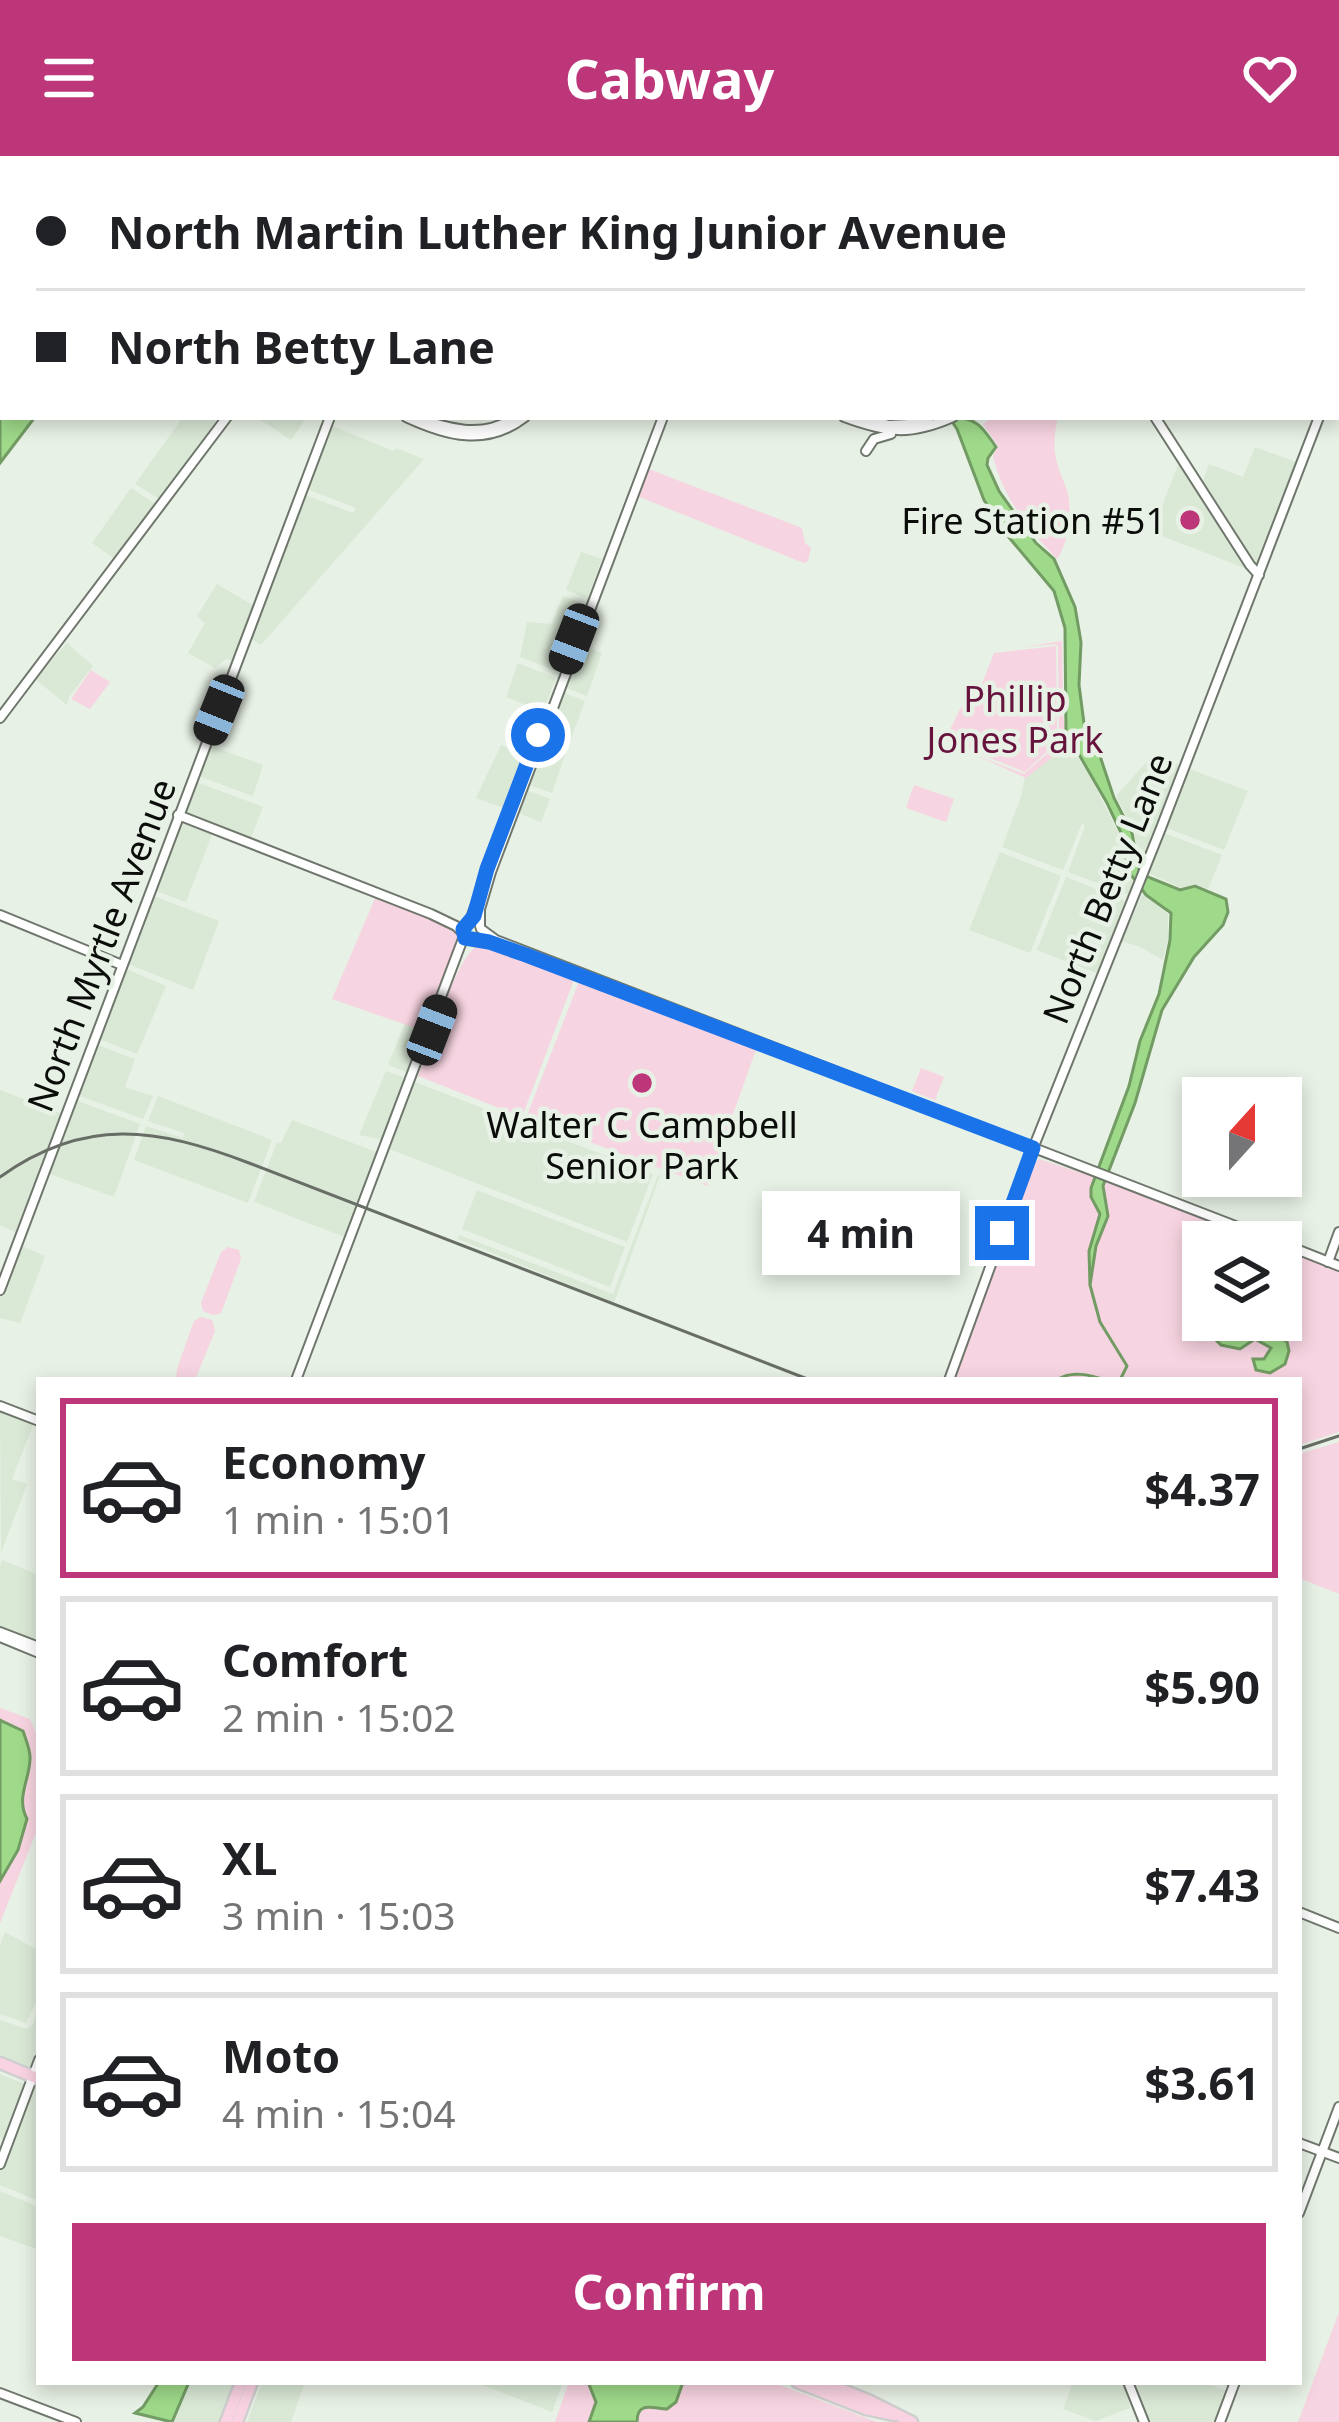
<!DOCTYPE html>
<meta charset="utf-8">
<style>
:root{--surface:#fff;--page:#f6f6f6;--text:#202124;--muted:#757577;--line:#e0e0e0;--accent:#bc3679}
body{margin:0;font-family:"Noto Sans",sans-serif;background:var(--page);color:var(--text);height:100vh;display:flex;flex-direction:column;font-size:45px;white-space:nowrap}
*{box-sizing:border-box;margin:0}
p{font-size:39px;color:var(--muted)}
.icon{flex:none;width:66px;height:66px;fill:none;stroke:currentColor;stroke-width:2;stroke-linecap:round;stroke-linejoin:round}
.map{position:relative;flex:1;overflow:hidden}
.drawer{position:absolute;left:36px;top:1221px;width:1266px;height:1008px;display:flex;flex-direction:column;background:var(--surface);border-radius:0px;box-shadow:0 6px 18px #0003}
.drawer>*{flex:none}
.guide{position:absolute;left:0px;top:0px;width:1341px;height:264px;box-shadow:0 6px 18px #0003;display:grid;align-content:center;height:264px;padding:0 36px;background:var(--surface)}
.needle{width:78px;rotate:21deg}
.controls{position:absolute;left:1182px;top:921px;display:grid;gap:24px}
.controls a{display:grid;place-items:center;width:120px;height:120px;border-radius:0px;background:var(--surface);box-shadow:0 6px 18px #0003;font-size:60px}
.end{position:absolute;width:54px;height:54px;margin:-27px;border:15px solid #1a73e8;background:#fff;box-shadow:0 0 0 6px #fff}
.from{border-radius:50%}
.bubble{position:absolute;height:84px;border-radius:0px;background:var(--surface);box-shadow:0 6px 18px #0003;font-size:39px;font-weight:700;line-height:84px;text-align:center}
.car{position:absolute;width:36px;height:72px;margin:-36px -18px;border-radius:15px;box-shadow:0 0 9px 3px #0007;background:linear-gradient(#222 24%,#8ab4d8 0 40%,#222 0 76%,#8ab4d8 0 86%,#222 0)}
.guide b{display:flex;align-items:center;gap:42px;height:114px;font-size:45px}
.guide b+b{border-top:3px solid var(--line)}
.guide i{width:30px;height:30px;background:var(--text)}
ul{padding:21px 0 0;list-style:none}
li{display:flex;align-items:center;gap:36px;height:180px;margin:0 24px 18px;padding:0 12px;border:6px solid var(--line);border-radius:0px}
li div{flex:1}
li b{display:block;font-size:45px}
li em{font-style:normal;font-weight:700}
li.selected{border-color:var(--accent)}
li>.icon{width:108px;height:108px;stroke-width:1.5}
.cta{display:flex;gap:24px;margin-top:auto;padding:24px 36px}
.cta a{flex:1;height:138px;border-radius:0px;background:var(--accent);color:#fff;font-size:48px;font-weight:700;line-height:138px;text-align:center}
header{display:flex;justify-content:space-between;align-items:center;height:156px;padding:0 36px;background:var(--accent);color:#fff;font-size:54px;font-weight:700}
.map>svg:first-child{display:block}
</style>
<header><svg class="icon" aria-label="menu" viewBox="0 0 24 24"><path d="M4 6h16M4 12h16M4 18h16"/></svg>Cabway<svg class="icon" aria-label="heart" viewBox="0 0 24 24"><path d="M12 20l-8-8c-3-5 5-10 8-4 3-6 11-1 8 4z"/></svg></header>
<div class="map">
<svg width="1339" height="2266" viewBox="0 0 1339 2266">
<rect width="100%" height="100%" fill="#e8f1e5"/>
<!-- built -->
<g fill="#dae8d6">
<path d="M183,261h26l9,6 -57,77 -26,-16z"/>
<path d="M256,261h51l-16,23z"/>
<path d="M330,269l63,26 3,-3 28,11 -163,186 -11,-7 55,-143 48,18 3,-5 -49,-19z"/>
<path d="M1255,291l44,16 -41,107 -56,-87 7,-19 34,13z"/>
<path d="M1180,304l72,111 -100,-39z"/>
<path d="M131,332l26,17 -41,55 -24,-17z"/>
<path d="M581,396l21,7 -15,40 -21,-9z"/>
<path d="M217,428l39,23 -21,54 -9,-2 -11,9 -27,-15 17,-30 -8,-7z"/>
<path d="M563,440l22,8 -26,68 -39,-15 7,-35 25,2z"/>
<path d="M67,487l26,23 -24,31 -2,8 -32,-26z"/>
<path d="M580,489l22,8 -15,43 -23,-9z"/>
<path d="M518,507l38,15 -13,34 -37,-15z"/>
<path d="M562,536l23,9 -16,43 -24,-9z"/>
<path d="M543,584l24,9 -15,44 -25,-9z"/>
<path d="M1069,588l23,36 29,58 5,34 9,13 -4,11 -63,-24 17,-46 -3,-3 -19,47 -61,-23 19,-50 4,-20z"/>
<path d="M208,589l55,20 -10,31 12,5 -69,-26z"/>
<path d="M501,589l25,9 3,-4 -22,59 -31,-11z"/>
<path d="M1151,601l31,9 -40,102 -8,-36 -18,-36z"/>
<path d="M1187,612l61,23 -24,59 -60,-23z"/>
<path d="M194,625l69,26 -13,33 -68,-27z"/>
<path d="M524,633l26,10 -9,23 -25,-10z"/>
<path d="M180,663l33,13 -27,70 -33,-12z"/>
<path d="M1162,676l60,23 -14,34 -13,-5 -14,4 -35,-16z"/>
<path d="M1000,696l61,24 -31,77 -61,-23z"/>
<path d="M1066,721l63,25 -30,72 -62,-24z"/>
<path d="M1143,737l25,21v26l-5,20 -23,-13 -15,-5 -4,1z"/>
<path d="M151,739l68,26 -26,69 -67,-27z"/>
<path d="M124,812l42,18 -29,68 -40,-16z"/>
<path d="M405,868l19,7 -16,42 -20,-8z"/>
<path d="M95,888l40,15 -10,28 28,9 -10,23 -66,-24z"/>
<path d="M386,915l20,7 -22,62 -25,-5z"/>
<path d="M415,926l238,92 -26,68 -240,-94z"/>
<path d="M0,934l63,24 -48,118 -15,-7z"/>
<path d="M158,940l114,44 -24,63 -114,-43 12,-34 37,12 1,-5 -36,-12z"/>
<path d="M75,944l65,24 -26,73 -67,-24z"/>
<path d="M292,964l87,33 -32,85 -93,-36 23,-60 4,1z"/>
<path d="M658,1019l2,1 -46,127 -156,-64 1,-4 154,59z"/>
<path d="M477,1034l148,57 -15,40 -148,-58z"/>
<path d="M20,1089l25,11 -25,67 -20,-5v-20z"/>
<path d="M0,1253l34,13 -22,57 15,5 -26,69z"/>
<path d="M2,1404l37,15v55l-5,12 -34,-13v-63z"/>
<path d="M5,1776l34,19v45l-13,27 -26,-9v-69z"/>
<path d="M39,1851v45l-6,16 -33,-13v-35l27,9 6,-5z"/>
<path d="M0,1918l27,11 -21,55 -6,-2z"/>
<path d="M32,1931l7,2v112l-39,-16v-14z"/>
<path d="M0,2035l39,16v43l-39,-14z"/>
<path d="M189,2226h49l-15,40h-51z"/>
<path d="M262,2226h43l-14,40h-44z"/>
<path d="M475,2226h88l-11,30z"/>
<path d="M1073,2226h51l6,26 -34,13 -33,-12z"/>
<path d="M1135,2226h68l26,10 -12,30h-68z"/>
</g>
<!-- green -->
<g fill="#f7d4e1">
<path d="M992,261h83l-18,3c-2,13 -4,25 -1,38 2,13 9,24 12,36 4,19 0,49 -11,65 -29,-31 -54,-61 -64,-103l5,-10 -15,-22z"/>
<path d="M646,312l156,60 3,15 6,5 -3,13 -4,2 -167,-67z"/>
<path d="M1062,485l1,75 6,28 -43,34 -53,-24 51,20 35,-31 -1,-97 -3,-2 -31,3z"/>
<path d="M1056,490l1,96 -32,30 -80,-32 16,-33 14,-5 19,-49z"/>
<path d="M91,514l19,12 -20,27 -19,-10z"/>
<path d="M914,629l40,14 -8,23 -40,-14z"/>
<path d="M376,740c27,10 66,19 85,41l-37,94 -92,-32z"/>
<path d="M480,787l95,34 -53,140 -104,-41c11,-29 38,-120 62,-133z"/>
<path d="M580,823l177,68 -50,139 -181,-68z"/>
<path d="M921,912l23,9 -9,23 -23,-9z"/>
<path d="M1039,1003l67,22 158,61h-61v78h78v-72l58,23v161l-40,13v-65h-346l81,-216z"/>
<path d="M228,1091l11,3 2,9 -20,54 -8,2 -10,-4 -2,-8 20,-51z"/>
<path d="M201,1161l11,3 3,11 -20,49h-19l1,-11 17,-48z"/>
<path d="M1339,1286v152l-40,-16v-124z"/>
<path d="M0,1552l30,11 9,21 -3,63 3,2v20l-39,98v-42l18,-31 9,-31c-12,-23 5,-40 2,-61 -2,-10 -7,-21 -10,-31l-19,-7z"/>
<path d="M1339,2156v110h-41z"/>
<path d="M569,2226h203l105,40h-322z"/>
</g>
<!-- water -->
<g fill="#9eda8a" stroke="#729c63" stroke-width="3">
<path d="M0,0h186l-2,3h-181v258h32l-35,46z"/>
<path d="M949,261c27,0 33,9 47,30l-8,11 -1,7 12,26 37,52 18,16 21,48 6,35 -2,43 6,46 15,25 14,42 18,35 7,36 9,8 32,13 15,-4 31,13 2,13 -5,13 -29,32 -32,53 -27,93 -32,83 5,30 -12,30 -6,39 -1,-34 11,-37 -9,-17v-9l38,-102 11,-45 19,-47 11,-54 1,-27 -25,-18 -18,-24 -5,-34 -16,-34 -41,-71 -1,-104 -11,-37 -47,-56 -23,-35 -27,-71z"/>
<path d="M1212,1164h45l30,22 2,9 -4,13 -15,9 -14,-3 -3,-11h11l7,-11 -16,-9 -15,10 -19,-4 -12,-12z"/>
<path d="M0,1564l23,11c3,9 8,20 7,29 -1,21 -14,38 -3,59l-9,31 -18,31z"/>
<path d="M159,2226h30l-17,40 -37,-9 8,-6z"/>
<path d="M588,2226h95l-7,20 -9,7c-13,0 -30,-9 -30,13h-48l7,-20z"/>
</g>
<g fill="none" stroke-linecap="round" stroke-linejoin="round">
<!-- stream -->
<g stroke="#729c63" stroke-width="3">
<path d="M1090,1129l10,37 27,44 -7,14"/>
<path d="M1057,1224c14,-10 33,-5 49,0"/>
</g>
<!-- secondary casing -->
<g stroke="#6f776c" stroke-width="12">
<g id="secondary">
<path d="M419,3l2,-3"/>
<path d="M429,3l1,-3"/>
<path d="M1085,3l1,-3"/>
<path d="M1338,209l1,-3"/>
<path d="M406,261c41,19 80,30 119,0"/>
<path d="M844,261c43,16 66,19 109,0"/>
<path d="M860,261l29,8 40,-2"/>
<path d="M1155,261l95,148 9,10"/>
<path d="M420,263c35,11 63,19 96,-2"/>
<path d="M866,295l8,-12 17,-5"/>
<path d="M0,562l227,-301"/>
<path d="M178,659l253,99 25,12 7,7"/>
<path d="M0,759l122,50"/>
<path d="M469,767l8,-21"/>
<path d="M480,770v-17l11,-37 172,-455"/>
<path d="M481,773l15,11 781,302"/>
<path d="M477,784l16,4"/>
<path d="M1281,1087l58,23"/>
<path d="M1328,1106l11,-30"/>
<path d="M0,1134l330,-873"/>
<path d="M296,1224l168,-444"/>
<path d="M949,1224l87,-239 125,-313 158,-411"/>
<path d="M0,1250l39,15"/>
<path d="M0,1476l39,15"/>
<path d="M0,1481l39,16"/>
<path d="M1299,1756l40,16"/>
<path d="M1299,1987l40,15"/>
<path d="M0,2008l39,-104"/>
<path d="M1299,2057l40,-106"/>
<path d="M1128,2226l16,40"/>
<path d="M0,2237l76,29"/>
<path d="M1220,2266l15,-40"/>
</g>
</g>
<!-- primary casing -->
<g stroke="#cecfce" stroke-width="15">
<g id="primary">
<path d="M0,1907l39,16"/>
<path d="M797,2226l69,27 28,6"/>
<path d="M823,2226l47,19 42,21"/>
<path d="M226,2266l15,-40"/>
<path d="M237,2266l15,-40"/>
</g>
</g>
<!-- secondary -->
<use href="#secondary" stroke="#fff" stroke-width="8"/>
<!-- primary -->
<use href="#primary" stroke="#fad3e2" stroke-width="10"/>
<!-- rail -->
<g stroke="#686d66" stroke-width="3">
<path d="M0,1021c85,-61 158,-49 249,-14l561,217"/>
<path d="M1299,1293l40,-13"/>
</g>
</g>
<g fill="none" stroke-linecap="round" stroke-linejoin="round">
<!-- route -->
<path stroke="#1a73e8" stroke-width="15" d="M538,579l-51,134 -13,47 -11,13 2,9 24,4 37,13 507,193 -31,85"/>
</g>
<!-- markers -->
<g fill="#bc3679" stroke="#e8f1e5" stroke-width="4.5">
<circle cx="1190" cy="364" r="12"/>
<circle cx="642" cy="927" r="12"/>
</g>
<g text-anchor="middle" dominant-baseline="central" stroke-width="9" stroke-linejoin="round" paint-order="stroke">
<!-- poi labels -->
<g font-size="36" fill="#0a0d09" stroke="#e8f1e5" text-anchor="end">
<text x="1166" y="364">Fire Station #51</text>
<text x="642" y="968" text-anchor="middle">Walter C Campbell<tspan x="642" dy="41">Senior Park</tspan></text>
</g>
<!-- park labels -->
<g font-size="36" fill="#66133e" stroke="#e8f1e5">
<text x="1015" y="542">Phillip<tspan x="1015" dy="41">Jones Park</tspan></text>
</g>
<!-- street labels -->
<g font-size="36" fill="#0a0d09" stroke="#e8f1e5">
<text transform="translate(1107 732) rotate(-68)">North Betty Lane</text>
<text transform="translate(101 789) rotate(-69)">North Myrtle Avenue</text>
</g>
</g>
</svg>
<div class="controls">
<a><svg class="needle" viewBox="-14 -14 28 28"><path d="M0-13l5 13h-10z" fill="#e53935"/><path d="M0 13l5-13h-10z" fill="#757577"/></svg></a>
<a><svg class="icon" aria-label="layers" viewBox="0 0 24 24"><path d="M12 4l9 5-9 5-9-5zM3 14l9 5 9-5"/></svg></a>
</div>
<i class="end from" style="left:538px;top:579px"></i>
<i class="end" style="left:1002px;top:1077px"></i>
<div class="bubble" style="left:762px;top:1035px;width:198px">4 min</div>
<i class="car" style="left:574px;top:483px;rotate:201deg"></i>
<i class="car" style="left:219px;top:554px;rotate:202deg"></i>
<i class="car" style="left:432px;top:874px;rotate:21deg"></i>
<div class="guide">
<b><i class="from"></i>North Martin Luther King Junior Avenue</b>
<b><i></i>North Betty Lane</b>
</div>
<section class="drawer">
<ul>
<li class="selected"><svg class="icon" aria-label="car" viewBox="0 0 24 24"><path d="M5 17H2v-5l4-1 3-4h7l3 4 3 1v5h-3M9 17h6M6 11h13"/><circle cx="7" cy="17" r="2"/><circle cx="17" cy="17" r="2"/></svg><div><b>Economy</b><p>1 min · 15:01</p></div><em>$4.37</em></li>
<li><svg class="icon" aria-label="car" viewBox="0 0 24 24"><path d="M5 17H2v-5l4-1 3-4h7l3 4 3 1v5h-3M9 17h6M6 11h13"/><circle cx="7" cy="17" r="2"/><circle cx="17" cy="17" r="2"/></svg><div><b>Comfort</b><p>2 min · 15:02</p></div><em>$5.90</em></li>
<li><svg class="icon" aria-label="car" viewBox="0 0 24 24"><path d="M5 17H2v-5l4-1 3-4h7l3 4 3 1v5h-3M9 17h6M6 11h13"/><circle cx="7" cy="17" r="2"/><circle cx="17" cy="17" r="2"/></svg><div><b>XL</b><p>3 min · 15:03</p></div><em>$7.43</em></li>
<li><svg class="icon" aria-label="car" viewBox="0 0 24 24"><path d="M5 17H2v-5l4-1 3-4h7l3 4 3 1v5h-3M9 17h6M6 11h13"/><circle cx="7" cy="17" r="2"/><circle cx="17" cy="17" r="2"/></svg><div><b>Moto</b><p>4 min · 15:04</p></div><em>$3.61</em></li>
</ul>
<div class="cta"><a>Confirm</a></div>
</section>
</div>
